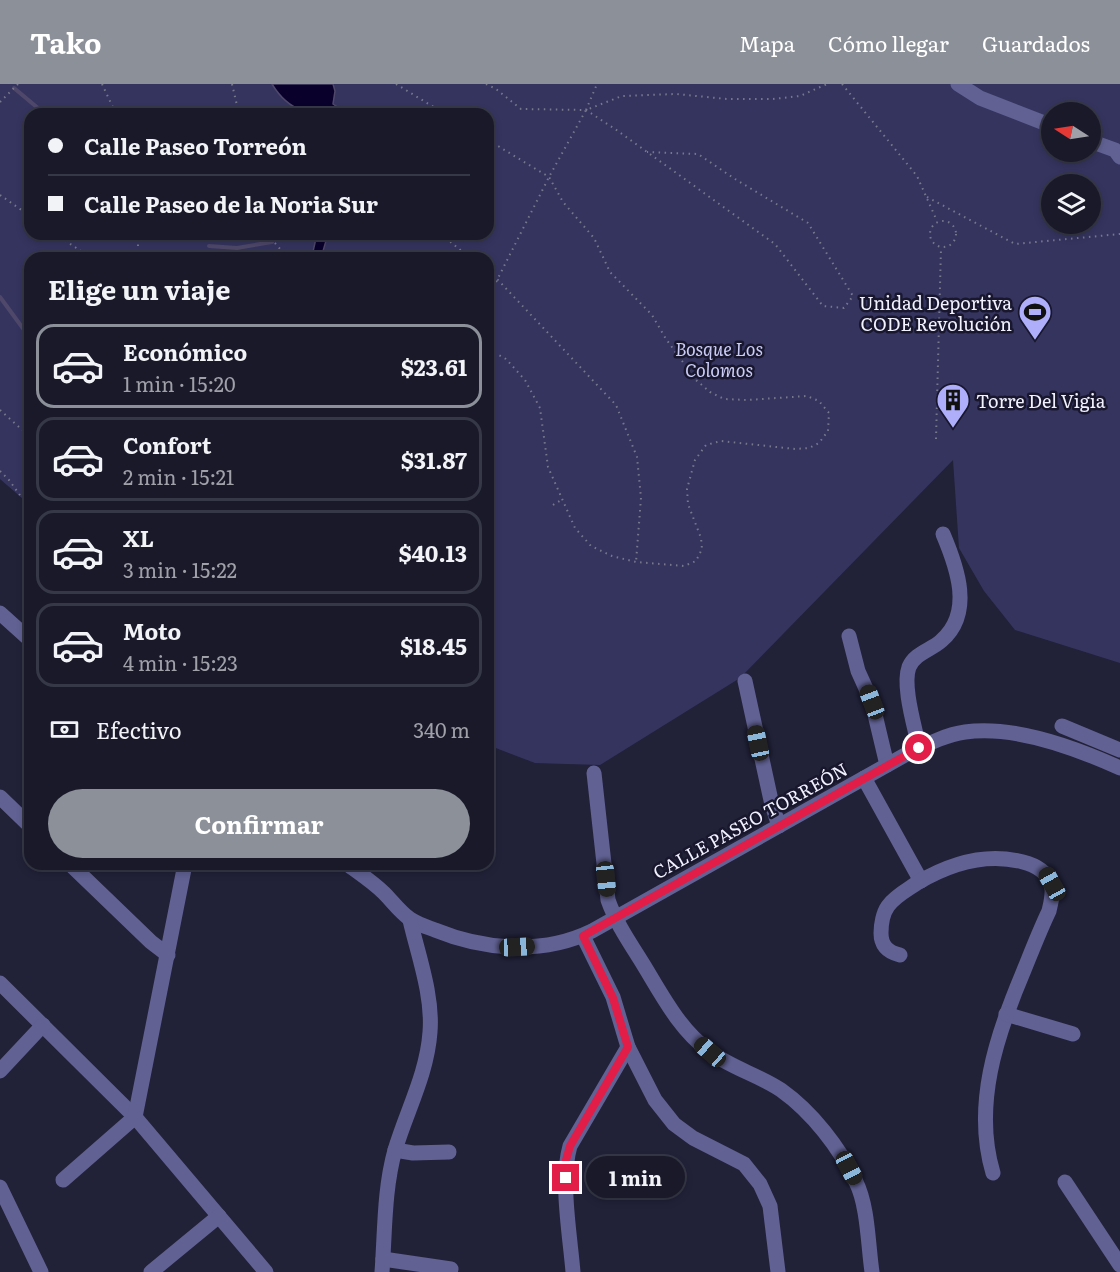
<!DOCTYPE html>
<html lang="es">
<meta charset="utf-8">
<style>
:root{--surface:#19192a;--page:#222232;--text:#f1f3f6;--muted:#9fa0a8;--line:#373847;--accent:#8c9099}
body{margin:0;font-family:Literata,serif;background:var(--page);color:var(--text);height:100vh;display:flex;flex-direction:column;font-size:22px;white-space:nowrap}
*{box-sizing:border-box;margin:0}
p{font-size:20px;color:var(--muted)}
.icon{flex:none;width:33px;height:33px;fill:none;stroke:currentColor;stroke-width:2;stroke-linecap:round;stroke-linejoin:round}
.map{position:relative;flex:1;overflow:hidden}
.panel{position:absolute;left:24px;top:168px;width:470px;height:618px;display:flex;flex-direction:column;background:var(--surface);border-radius:18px;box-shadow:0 3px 9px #0003,0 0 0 2px var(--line)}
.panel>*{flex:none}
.banner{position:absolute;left:24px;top:24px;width:470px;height:132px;border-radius:18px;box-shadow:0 3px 9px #0003,0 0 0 2px var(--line);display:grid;align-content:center;height:132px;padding:0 24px;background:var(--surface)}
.needle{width:39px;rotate:282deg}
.buttons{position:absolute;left:1041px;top:18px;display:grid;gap:12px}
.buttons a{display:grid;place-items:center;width:60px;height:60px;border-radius:50%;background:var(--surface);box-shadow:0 3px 9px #0003,0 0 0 2px var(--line);font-size:30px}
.end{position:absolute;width:27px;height:27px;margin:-14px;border:8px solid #e11d48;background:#fff;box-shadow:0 0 0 3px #fff}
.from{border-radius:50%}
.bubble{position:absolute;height:42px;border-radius:21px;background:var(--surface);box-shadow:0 3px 9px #0003,0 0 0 2px var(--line);font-size:20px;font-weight:700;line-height:42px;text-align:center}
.car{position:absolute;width:18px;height:36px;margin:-18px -9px;border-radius:8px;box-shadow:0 0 4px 2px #0007;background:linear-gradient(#222 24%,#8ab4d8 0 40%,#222 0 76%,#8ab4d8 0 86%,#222 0)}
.banner b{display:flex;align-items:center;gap:21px;height:57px;font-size:22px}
.banner b+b{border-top:2px solid var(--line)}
.banner i{width:15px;height:15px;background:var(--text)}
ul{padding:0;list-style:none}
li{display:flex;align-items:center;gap:18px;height:84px;margin:0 12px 9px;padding:0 12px;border:3px solid var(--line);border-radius:18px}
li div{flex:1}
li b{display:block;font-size:22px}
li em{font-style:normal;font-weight:700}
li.on{border-color:var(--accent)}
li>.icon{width:54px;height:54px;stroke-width:1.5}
h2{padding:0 24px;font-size:27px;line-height:72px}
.pay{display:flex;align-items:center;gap:15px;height:66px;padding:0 24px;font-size:22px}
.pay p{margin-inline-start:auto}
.primary-button{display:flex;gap:12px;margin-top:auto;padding:12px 24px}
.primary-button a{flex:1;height:69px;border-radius:36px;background:var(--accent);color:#fff;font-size:24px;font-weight:700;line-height:69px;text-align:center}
header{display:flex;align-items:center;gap:36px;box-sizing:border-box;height:84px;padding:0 30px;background:var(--accent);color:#fff}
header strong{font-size:28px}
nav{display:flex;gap:33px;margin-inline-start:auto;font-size:21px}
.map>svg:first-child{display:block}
</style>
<header>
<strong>Tako</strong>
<nav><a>Mapa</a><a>Cómo llegar</a><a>Guardados</a></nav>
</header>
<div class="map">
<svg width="1120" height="1188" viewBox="0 0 1120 1188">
<rect width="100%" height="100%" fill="#212138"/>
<!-- green -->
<path fill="#35345f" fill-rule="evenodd" d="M0,0h1120v579l-105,-33 -31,-39 -25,-43 -6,-88 -213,218 -140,87 -65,-2 -47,-18v-487h-458v253l-7,-12 -23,-20zM1052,28h38v40h-38zM30,30h458v120h-458zM1052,100h38v40h-38z"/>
<!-- water -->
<g fill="#09002c" stroke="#4f486b" stroke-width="1.5">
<path d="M272,0h61l2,7 -2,13 10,7v3c-31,0 -52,1 -71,-30z"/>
<path d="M317,150h11l-5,17v7h-11v-2z"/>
</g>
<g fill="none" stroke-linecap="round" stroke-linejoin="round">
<!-- stream -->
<g stroke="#4f486b" stroke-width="4">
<path d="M14,4l31,26"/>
<path d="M209,162l28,2 35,-6"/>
<path d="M0,213l30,41"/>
</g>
<!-- path -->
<g stroke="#78788c" stroke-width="2" stroke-dasharray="1.5 4.5" stroke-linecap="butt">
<path d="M102,0l14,30"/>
<path d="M232,0l7,30"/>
<path d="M396,0l49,30"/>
<path d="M486,0l10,5 25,20 65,1 29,19 160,115 48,62 21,2 9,-12 -45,-73 -73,-44 -37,-25 -51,-2"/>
<path d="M842,0l75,92 20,45"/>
<path d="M0,18l18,-18"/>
<path d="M586,26l11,-26"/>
<path d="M488,56l61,37 14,25 31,36 16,34 42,43 14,24 30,41 14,12 14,7 23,1 60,-4 12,5 10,12 -1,18 -9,12 -10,5 -14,1 -74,-8 -15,4 -11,15 -8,29 1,15 13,34 1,11 -6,12 -12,5 -48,-4 -24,-6 -21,-10 -16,-18 -27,-61 -8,-59 -15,-28 -19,-21 -18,-10"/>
<path d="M0,111l30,21"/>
<path d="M927,113l88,47 105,-10"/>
<circle cx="943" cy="150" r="13"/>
<path d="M55,150l29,19 17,5"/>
<path d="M267,150l21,24"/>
<path d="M441,150l29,24"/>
<path d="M138,174v-24"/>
<path d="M488,188l10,8 118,125 21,52 4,41 -5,64"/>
<path d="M488,214l61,-121 37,-67 36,-14 54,-2 51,5h46l27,-3 27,-12"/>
<path d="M0,326l30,27"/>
<path d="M936,355l5,-191"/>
<path d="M0,387l9,9 21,29"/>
<path d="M553,421l10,-6"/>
</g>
<!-- minor -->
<g stroke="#616193" stroke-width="15">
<path d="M958,0l22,14 72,28"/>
<path d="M1090,57l25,9 5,7"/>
<path d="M0,529l30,27"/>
<path d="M849,552l9,35 14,31 15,63"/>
<path d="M745,597l27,124 7,21"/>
<path d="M1062,642l58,24"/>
<path d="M919,664c-4,-21 -17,-62 -10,-81 6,-14 22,-17 32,-26 33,-28 16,-74 2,-107"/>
<path d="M594,689l14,127c8,23 22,43 35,64 19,31 36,65 66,87 22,17 50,24 72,39 31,22 59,58 75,92 12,24 12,63 16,90"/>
<path d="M864,694l57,103"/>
<path d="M0,713l30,29"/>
<path d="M70,780l81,78 17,13"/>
<path d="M347,780c12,9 26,18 37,29 8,8 16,19 26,26 7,5 17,8 25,11 49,20 108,25 157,1l313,-176c19,-9 39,-20 60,-23 49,-7 111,16 155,36"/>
<path d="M583,852l30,61 15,50 27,53 19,24 19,14 51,26 16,20 10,22 8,66"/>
<path d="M900,871c-12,-3 -19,-9 -19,-22 0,-8 2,-20 7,-27 7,-10 19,-16 29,-23 32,-19 68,-31 106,-21 12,3 23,9 28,21 3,9 0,19 -2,28 -10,21 -18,42 -27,64 -26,62 -49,131 -29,198"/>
<path d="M0,899l135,134 131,155"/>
<path d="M1006,930l67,20"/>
<path d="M0,987l43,-46"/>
<path d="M395,1066l18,3 36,-1"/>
<path d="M63,1096l72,-63 50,-253"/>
<path d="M1065,1098l55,83"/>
<path d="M0,1103l41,85"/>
<path d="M383,1175l68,10"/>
<path d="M151,1188l68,-56"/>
<path d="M382,1188c3,-40 2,-83 13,-122 12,-40 32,-76 35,-118 3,-37 -12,-77 -20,-112"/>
<path d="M573,1188c-3,-37 -13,-91 -3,-126l58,-99"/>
</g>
</g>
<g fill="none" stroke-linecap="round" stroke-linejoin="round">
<!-- route -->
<path stroke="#e11d48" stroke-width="8" d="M566,1094v-18l4,-14 58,-99 -15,-49 -30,-62 336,-188"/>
</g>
<!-- icons -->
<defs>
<g id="stadium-pin" transform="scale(1.725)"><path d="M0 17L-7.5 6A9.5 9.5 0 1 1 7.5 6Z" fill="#aeaefb" stroke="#18172e"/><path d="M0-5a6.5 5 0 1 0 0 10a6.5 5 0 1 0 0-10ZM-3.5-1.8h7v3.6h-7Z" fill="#111"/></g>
<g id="building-pin" transform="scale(1.725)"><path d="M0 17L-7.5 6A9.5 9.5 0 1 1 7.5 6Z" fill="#aeaefb" stroke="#18172e"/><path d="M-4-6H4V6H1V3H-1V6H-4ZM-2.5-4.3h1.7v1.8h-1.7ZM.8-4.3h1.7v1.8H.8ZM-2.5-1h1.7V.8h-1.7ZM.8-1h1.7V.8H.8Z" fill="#111"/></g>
</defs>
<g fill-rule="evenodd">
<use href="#stadium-pin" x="1035" y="228"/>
<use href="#building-pin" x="953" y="316"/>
</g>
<g text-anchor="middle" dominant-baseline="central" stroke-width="5" stroke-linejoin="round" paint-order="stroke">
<!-- poi labels -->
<g font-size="18" fill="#f1f1ff" stroke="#18172e" text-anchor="end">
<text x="1012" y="218">Unidad Deportiva<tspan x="1012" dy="21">CODE Revolución</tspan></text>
<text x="976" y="316" text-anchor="start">Torre Del Vigia</text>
</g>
<!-- park labels -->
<g font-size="18" font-style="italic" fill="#cbccf6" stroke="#18172e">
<text x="719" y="264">Bosque Los<tspan x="719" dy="21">Colomos</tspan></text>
</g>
<!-- street labels -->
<g font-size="18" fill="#f1f1ff" stroke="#18172e">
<text transform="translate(750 736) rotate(-29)">CALLE PASEO TORREÓN</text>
</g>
</g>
</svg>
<div class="buttons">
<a><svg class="needle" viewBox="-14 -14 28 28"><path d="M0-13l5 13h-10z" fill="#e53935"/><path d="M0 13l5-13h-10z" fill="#9fa0a8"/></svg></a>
<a><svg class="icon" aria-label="layers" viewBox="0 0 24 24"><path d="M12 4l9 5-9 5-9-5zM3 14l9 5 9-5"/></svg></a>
</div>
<i class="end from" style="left:919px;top:664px"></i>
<i class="end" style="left:566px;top:1094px"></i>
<div class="bubble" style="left:586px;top:1072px;width:99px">1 min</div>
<i class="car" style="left:872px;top:618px;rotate:339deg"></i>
<i class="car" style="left:758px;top:659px;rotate:348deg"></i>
<i class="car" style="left:606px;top:795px;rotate:174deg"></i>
<i class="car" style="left:1052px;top:800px;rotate:331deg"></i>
<i class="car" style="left:517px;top:863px;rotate:87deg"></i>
<i class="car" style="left:710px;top:968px;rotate:311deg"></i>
<i class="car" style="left:849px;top:1084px;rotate:152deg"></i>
<div class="banner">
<b><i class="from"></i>Calle Paseo Torreón</b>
<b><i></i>Calle Paseo de la Noria Sur</b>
</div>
<section class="panel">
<h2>Elige un viaje</h2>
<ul>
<li class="on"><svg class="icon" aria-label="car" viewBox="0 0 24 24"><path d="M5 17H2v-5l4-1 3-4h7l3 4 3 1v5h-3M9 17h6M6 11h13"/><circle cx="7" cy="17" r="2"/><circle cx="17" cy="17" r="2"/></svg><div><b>Económico</b><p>1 min · 15:20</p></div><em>$23.61</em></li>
<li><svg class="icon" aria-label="car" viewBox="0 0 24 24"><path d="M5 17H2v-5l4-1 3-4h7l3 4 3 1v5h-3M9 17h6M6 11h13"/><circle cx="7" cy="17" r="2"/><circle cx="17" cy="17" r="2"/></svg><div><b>Confort</b><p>2 min · 15:21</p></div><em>$31.87</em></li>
<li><svg class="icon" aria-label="car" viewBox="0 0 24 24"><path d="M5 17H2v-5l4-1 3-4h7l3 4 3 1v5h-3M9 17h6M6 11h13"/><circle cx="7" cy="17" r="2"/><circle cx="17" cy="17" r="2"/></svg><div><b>XL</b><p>3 min · 15:22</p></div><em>$40.13</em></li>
<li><svg class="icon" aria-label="car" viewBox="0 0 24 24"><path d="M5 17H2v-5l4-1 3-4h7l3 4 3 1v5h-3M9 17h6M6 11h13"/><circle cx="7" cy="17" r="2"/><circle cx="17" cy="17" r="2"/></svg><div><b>Moto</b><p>4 min · 15:23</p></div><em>$18.45</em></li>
</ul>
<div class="pay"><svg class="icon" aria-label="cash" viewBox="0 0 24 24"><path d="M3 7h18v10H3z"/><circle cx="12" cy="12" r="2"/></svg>Efectivo<p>340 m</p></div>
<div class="primary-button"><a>Confirmar</a></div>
</section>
</div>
